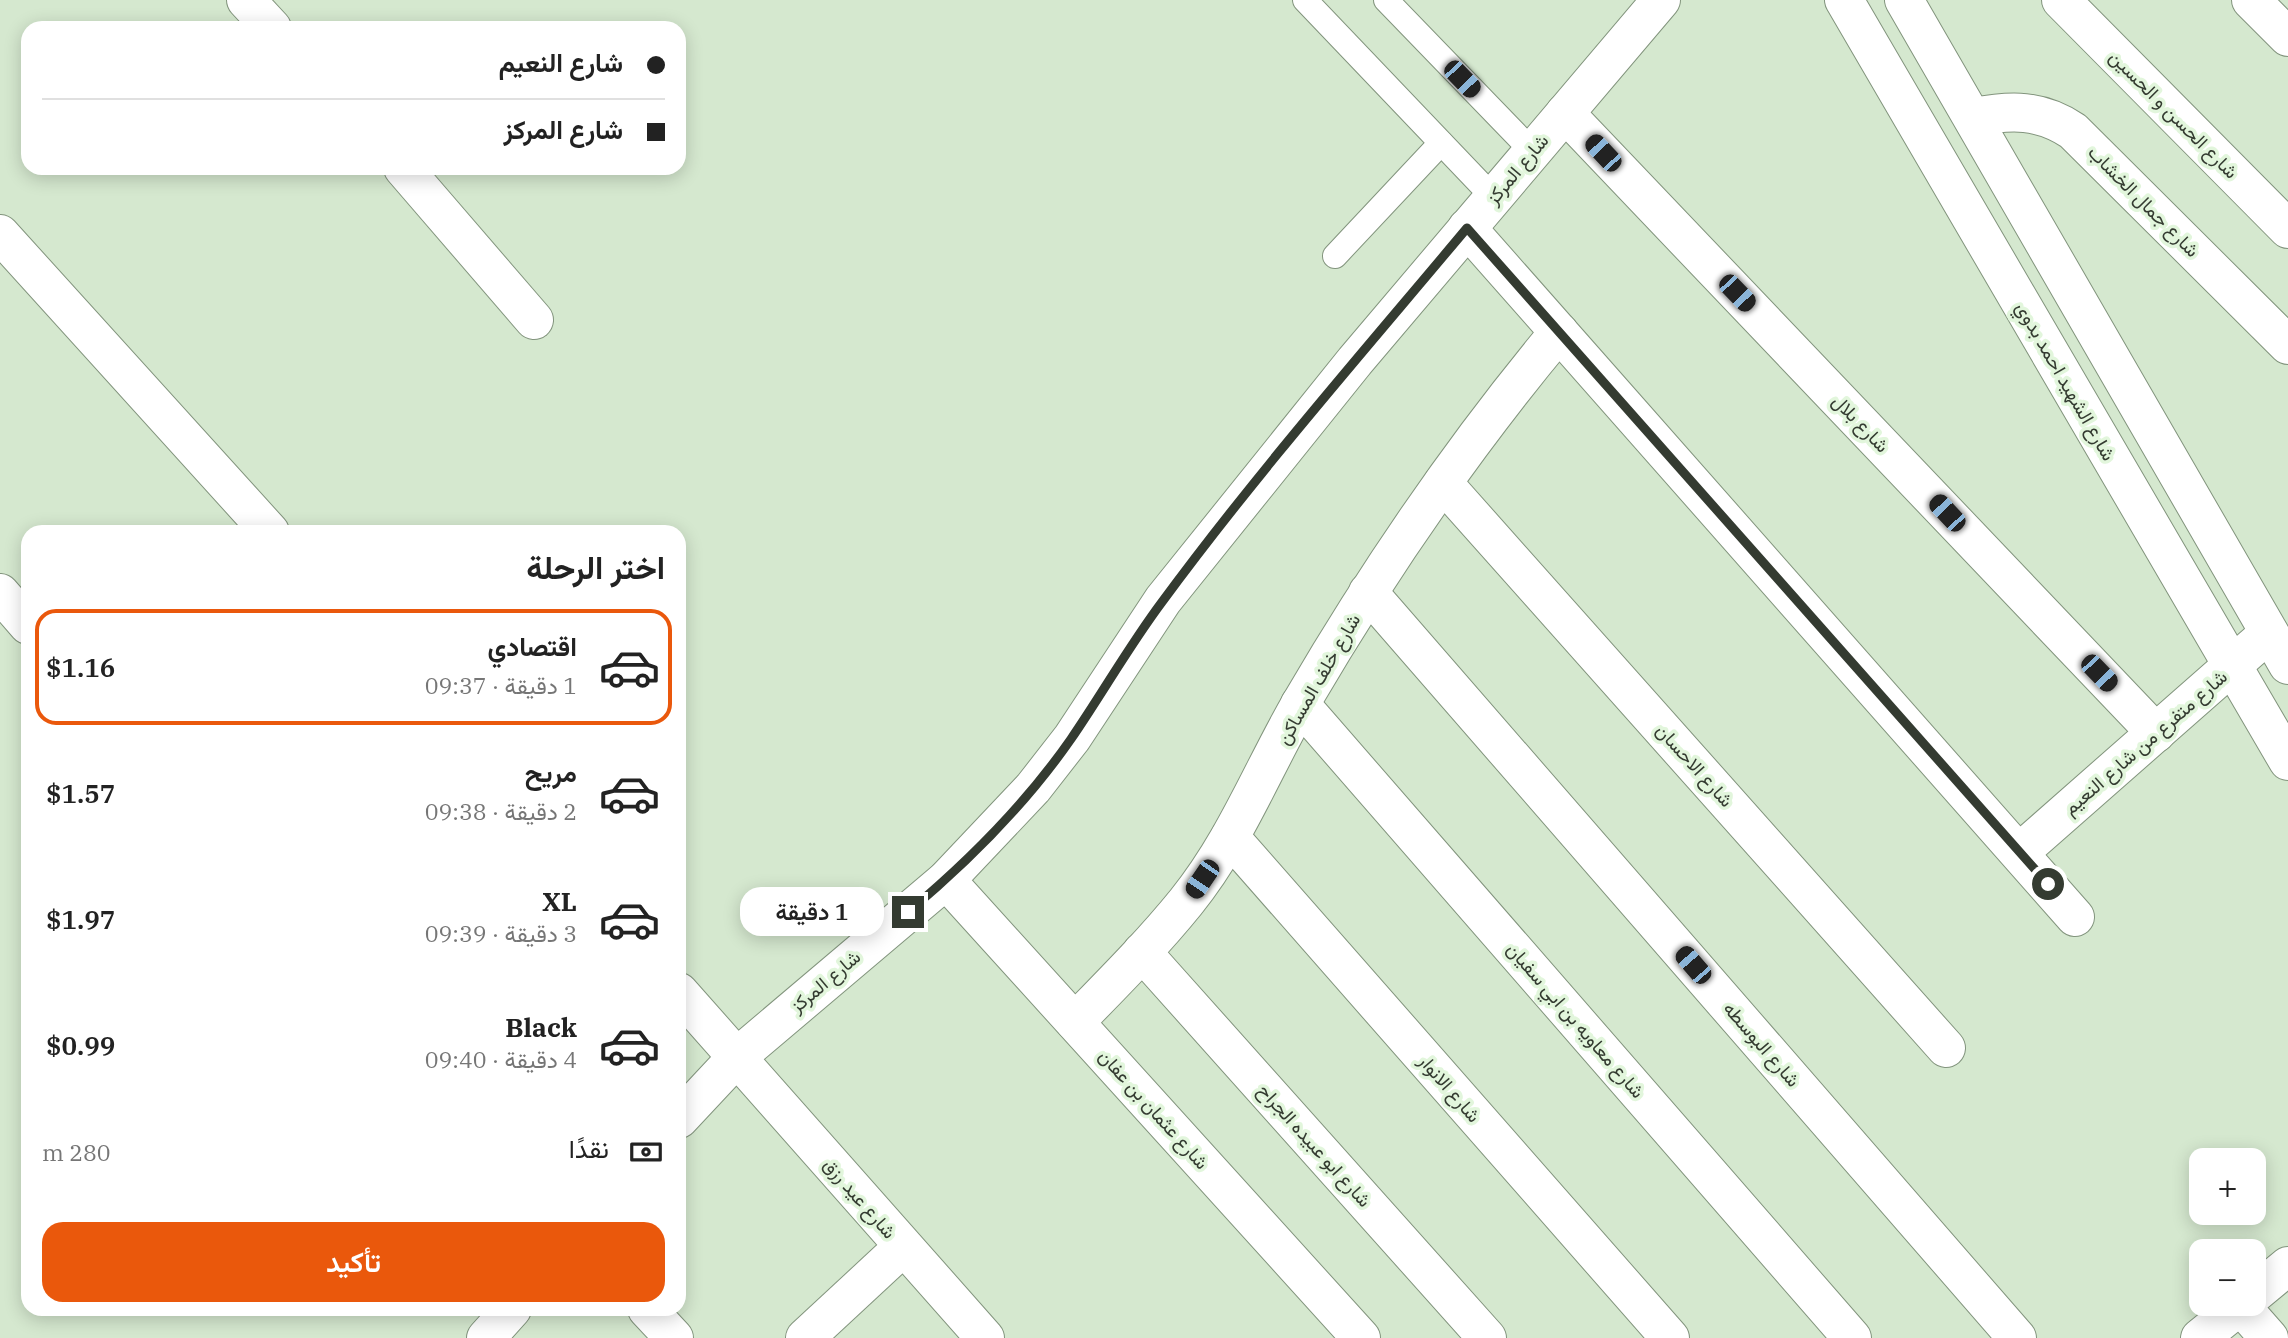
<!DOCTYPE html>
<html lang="ar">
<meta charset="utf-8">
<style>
:root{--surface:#fff;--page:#f6f6f6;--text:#222;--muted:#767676;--line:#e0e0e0;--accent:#ea580c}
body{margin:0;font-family:"IBM Plex Serif",Vazirmatn,serif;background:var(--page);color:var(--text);direction:rtl;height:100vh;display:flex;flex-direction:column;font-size:26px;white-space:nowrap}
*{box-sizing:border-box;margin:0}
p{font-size:23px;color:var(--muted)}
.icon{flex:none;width:38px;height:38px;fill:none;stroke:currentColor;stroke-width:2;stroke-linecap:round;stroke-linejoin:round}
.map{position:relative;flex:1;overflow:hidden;direction:ltr}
.sheet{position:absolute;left:21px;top:525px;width:665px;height:791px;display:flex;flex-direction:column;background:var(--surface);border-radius:21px;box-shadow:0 4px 18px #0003;direction:rtl}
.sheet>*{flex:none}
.guide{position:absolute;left:21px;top:21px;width:665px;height:154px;border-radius:21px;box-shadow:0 4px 18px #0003;direction:rtl;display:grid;align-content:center;height:154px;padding:0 21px;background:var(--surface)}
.buttons{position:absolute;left:2189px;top:1148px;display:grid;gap:14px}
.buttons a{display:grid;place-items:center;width:77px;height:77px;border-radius:14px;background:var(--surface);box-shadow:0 4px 18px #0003;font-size:35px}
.end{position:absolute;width:32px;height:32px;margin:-16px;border:9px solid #343b31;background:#fff;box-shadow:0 0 0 4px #fff}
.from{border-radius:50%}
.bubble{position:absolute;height:49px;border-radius:21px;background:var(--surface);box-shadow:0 4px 18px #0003;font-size:23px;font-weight:600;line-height:49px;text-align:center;direction:rtl}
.car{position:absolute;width:21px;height:42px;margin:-21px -10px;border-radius:9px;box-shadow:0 0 5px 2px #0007;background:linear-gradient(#222 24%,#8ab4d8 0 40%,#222 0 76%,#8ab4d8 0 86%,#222 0)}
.guide b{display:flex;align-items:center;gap:24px;height:66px;font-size:26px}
.guide b+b{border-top:2px solid var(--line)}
.guide i{width:18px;height:18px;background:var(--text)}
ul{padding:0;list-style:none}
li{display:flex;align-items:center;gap:21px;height:116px;margin:0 14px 10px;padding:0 7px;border:4px solid transparent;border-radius:21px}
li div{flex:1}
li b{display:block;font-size:26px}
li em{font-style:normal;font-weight:600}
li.selected{border-color:var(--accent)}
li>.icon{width:63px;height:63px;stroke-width:1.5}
h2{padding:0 21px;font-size:32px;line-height:84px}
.pay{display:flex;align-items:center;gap:18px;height:77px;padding:0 21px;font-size:26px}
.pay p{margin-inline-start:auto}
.button{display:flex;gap:14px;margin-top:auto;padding:14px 21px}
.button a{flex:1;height:80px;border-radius:21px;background:var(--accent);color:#fff;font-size:28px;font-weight:600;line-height:80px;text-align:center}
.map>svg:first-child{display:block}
</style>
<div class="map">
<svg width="2288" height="1338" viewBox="0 0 2288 1338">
<rect width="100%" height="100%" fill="#d5e8cf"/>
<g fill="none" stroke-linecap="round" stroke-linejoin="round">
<!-- lane casing -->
<g stroke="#82947d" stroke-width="26">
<g id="lane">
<path d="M1305,0l188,197"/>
<path d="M1386,0l147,152"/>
<path d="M1335,256l106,-113"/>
</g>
</g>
<!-- street casing -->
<g stroke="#82947d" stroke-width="40">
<g id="street">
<path d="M246,0l26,28"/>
<path d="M2061,0l227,229"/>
<path d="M2251,0l37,37"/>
<path d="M1565,113l591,620"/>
<path d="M1974,117c37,-7 66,-8 99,14l215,214"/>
<path d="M403,168l131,152"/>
<path d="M1467,228l608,689"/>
<path d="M0,234l270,298"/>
<path d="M1443,483l503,565"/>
<path d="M1368,592l649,746"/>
<path d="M0,593l28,32"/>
<path d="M1300,704l552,634"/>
<path d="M1230,837l440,501"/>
<path d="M2020,852l249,-219"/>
<path d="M946,880l415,458"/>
<path d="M1142,952l345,386"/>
<path d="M679,992l306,346"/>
<path d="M1075,1022c38,-39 77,-78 111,-120 50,-62 77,-134 116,-201 76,-130 161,-254 257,-369"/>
<path d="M2254,1294l34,-28"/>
<path d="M2240,1305l29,33"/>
<path d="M647,1309l27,29"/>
<path d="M805,1338l98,-91"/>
<path d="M2200,1338l42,-34"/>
</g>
</g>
<!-- secondary casing -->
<g stroke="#82947d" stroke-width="40">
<g id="secondary">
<path d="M1844,0l444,761"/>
<path d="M1904,0l384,665"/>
<path d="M679,1119l58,-62 209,-177 87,-92 39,-50 91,-138 192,-239 306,-361"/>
<path d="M486,1338l26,-29"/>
</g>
</g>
<!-- lane -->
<use href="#lane" stroke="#fff" stroke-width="24"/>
<!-- street -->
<use href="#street" stroke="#fff" stroke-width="38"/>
<!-- secondary -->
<use href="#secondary" stroke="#fff" stroke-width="38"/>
</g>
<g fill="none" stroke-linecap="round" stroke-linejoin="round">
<!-- route -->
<path stroke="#343b31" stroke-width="9" d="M908,912c61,-51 117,-107 163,-173 31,-45 58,-93 91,-137 95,-129 202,-251 305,-374l581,656"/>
</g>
<g text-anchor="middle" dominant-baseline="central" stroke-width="7" stroke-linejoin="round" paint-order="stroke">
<!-- street labels -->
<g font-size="19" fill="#343b31" stroke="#e2f6dc">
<text transform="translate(2174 114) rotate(45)">شارع الحسن و الحسين</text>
<text transform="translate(1517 169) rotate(-50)">شارع المركز</text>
<text transform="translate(2144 201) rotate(45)">شارع جمال الخشاب</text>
<text transform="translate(2066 381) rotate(60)">شارع الشهيد احمد بدوي</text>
<text transform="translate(1861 423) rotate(46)">شارع بلال</text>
<text transform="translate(1318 679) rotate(-60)">شارع خلف المساكن</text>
<text transform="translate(2145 742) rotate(-41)">شارع متفرع من شارع النعيم</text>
<text transform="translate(1695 765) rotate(48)">شارع الاحسان</text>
<text transform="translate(825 981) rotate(-40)">شارع المركز</text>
<text transform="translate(1576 1020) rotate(49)">شارع معاويه بن ابي سفيان</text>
<text transform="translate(1762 1044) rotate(49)">شارع البوسطه</text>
<text transform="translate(1450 1088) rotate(49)">شارع الانوار</text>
<text transform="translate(1154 1109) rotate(48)">شارع عثمان بن عفان</text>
<text transform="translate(1315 1145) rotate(48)">شارع ابو عبيده الجراح</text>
<text transform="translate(860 1198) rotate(49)">شارع عيد رزق</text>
</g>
</g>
</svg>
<div class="buttons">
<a>+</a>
<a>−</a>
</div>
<i class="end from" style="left:2048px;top:884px"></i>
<i class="end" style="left:908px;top:912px"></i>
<div class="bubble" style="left:740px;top:887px;width:144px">1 دقيقة</div>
<i class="car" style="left:1462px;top:79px;rotate:136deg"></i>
<i class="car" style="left:1603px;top:153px;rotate:317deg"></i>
<i class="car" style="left:1737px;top:293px;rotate:136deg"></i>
<i class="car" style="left:1947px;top:513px;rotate:317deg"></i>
<i class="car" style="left:2099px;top:673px;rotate:136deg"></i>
<i class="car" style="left:1202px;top:879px;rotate:214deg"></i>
<i class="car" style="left:1693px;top:965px;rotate:319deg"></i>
<div class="guide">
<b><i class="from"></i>شارع النعيم</b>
<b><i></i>شارع المركز</b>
</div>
<section class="sheet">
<h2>اختر الرحلة</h2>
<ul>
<li class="selected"><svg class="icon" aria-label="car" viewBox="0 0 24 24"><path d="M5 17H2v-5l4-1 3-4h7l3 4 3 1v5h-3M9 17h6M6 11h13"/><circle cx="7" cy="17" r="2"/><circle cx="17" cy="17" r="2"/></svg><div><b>اقتصادي</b><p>1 دقيقة · 09:37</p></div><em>$1.16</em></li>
<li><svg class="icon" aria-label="car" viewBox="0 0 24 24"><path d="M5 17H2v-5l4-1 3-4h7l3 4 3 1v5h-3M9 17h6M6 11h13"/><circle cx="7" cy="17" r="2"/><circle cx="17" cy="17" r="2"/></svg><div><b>مريح</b><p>2 دقيقة · 09:38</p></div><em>$1.57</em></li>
<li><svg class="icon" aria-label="car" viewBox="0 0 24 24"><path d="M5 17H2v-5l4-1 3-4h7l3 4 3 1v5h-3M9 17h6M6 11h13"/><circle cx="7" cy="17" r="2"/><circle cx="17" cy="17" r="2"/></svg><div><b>XL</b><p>3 دقيقة · 09:39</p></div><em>$1.97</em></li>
<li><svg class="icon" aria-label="car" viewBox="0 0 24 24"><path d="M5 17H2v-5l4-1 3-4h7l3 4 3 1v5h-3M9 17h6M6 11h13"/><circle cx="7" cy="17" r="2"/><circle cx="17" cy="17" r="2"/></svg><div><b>Black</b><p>4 دقيقة · 09:40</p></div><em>$0.99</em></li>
</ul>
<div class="pay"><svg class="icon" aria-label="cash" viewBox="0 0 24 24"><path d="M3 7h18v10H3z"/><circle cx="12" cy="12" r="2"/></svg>نقدًا<p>280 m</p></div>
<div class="button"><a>تأكيد</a></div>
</section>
</div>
